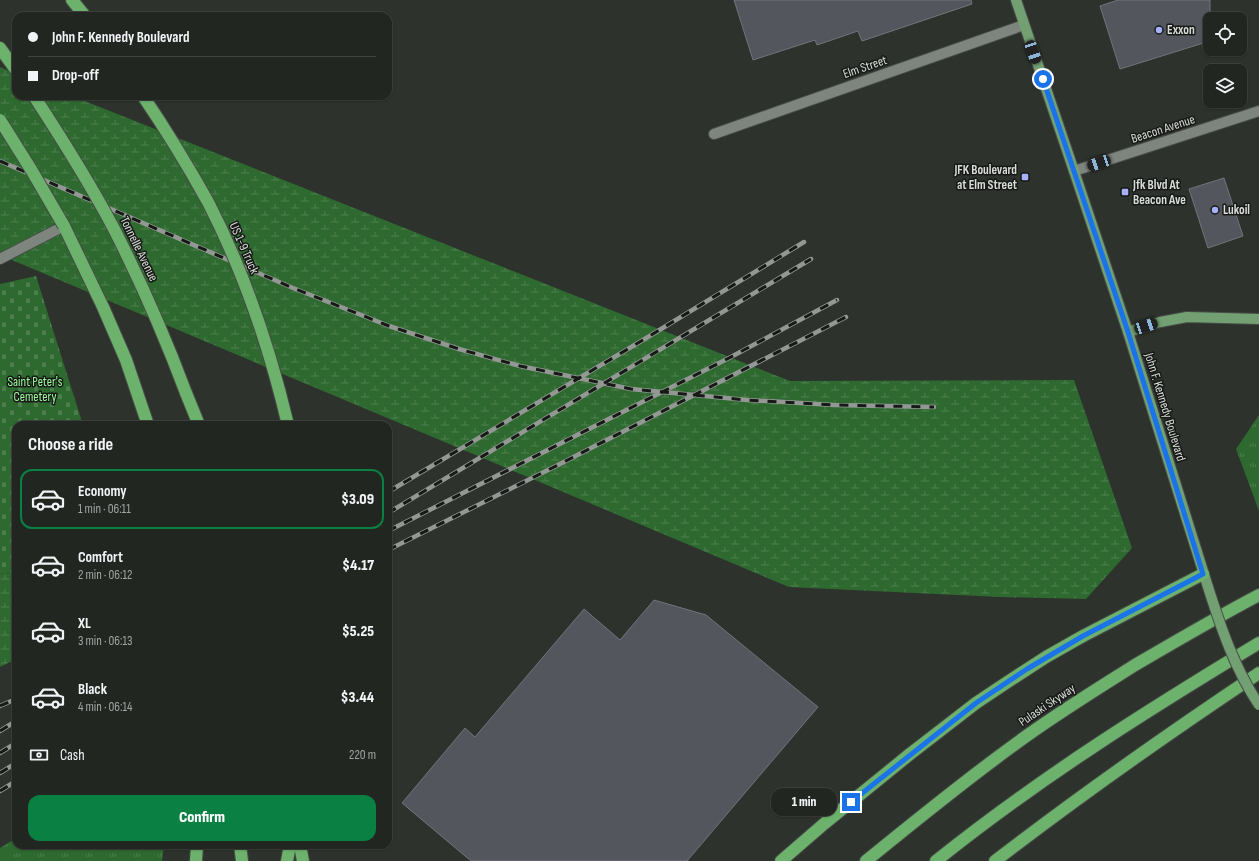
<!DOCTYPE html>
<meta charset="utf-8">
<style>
:root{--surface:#222621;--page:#2a2e2a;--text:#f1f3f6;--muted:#a2a5a5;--line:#3f433f;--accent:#0b8043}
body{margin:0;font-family:"Sofia Sans Condensed",sans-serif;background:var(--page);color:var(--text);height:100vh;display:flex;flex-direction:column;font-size:15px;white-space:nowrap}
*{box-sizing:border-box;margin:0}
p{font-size:13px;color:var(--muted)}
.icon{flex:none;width:22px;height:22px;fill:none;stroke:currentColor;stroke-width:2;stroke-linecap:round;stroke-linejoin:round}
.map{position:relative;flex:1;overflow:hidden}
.sheet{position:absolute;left:12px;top:421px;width:380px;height:428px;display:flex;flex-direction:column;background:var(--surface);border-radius:12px;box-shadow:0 1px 3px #0004,0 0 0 1px var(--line)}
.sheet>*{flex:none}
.banner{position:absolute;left:12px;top:12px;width:380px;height:88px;border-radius:12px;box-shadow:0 1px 3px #0004,0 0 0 1px var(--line);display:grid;align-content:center;height:88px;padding:0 16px;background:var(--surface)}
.fabs{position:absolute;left:1203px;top:12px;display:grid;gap:8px}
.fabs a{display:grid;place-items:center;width:44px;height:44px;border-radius:8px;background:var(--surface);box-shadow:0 1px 3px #0004,0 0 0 1px var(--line);font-size:20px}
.end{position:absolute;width:18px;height:18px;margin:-9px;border:5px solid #1a73e8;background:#fff;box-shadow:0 0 0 2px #fff}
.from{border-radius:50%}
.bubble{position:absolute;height:28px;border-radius:12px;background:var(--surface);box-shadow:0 1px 3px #0004,0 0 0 1px var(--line);font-size:13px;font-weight:800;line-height:28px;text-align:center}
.car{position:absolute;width:12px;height:24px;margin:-12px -6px;border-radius:5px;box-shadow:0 0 3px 1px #0007;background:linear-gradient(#222 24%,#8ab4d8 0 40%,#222 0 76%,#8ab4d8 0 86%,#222 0)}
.banner b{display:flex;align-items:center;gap:14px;height:38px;font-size:15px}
.banner b+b{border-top:1px solid var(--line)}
.banner i{width:10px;height:10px;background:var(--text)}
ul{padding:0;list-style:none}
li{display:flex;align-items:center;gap:12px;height:60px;margin:0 8px 6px;padding:0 8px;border:2px solid transparent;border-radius:12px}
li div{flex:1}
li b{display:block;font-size:15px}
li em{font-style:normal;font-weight:800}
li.current{border-color:var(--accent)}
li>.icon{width:36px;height:36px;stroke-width:1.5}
h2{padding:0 16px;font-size:18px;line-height:48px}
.pay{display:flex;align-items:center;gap:10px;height:44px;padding:0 16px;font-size:15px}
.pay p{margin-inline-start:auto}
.action{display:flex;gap:8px;margin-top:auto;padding:8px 16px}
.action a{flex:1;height:46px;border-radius:12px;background:var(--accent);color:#fff;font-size:16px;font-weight:800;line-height:46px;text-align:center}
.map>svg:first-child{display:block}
</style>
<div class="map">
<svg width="1259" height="861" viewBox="0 0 1259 861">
<defs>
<pattern id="grass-tufts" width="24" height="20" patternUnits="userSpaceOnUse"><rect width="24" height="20" fill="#2e6930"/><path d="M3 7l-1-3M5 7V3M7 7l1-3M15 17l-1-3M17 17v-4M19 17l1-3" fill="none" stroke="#4c7e4d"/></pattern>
<pattern id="wetland-marsh" width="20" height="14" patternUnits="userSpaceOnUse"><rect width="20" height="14" fill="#2e6930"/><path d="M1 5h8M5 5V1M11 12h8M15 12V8" fill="none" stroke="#4c7e4d"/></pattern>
<pattern id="cemetery-stones" width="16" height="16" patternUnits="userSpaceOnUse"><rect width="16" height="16" fill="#2e6930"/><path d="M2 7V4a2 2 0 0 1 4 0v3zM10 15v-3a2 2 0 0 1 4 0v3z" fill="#4c7e4d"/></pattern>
</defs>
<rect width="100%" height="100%" fill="#2d322c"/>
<!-- grass -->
<g fill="url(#grass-tufts)">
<path d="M1259,415v96l-23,-62z"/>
<path d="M16,838v7h148l-2,16h-162v-13z"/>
</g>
<!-- wetland -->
<g fill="url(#wetland-marsh)">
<path d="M0,67l16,7v22h56l718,285 284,-1 58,168 -46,51 -86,-2 -211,-10 -789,-332z"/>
<path d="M16,571v88l-16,8v-93z"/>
</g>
<!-- cemetery -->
<path fill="url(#cemetery-stones)" d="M36,276l47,149h-67v146l-16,3v-290z"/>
<!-- building -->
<g fill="#54565d" stroke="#72747c">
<path d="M734,0h237l1,4 -110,37 -4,-10 -41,14 -2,-5 -62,20z"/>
<path d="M1118,0h92v41l-90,28 -20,-63z"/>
<path d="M1224,178l19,58 -35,12 -19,-59z"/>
<path d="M654,600l52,15 112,92 -131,154h-216l-69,-58 63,-75 10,9 109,-128 36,31z"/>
</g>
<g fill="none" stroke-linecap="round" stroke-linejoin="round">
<!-- minor casing -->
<g stroke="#484d48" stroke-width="12">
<g id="minor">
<path d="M714,134l310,-109"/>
<path d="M1074,171l185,-60"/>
<path d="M0,259l64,-33"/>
</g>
</g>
<!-- major casing -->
<g stroke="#484d48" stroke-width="12">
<g id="major">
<path d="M1016,0l58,171 54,161 80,255"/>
<path d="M1128,332l32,-10 27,-5 72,2"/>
</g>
</g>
<!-- highway casing -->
<g stroke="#484d48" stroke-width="14">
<g id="highway">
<path d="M72,0l13,16"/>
<path d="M0,48l16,22"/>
<path d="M64,226l39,81 23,53 22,65"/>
<path d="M186,393l13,32"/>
<path d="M240,845l2,16"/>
<path d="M300,845l3,16"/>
<path d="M196,861l1,-16"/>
<path d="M287,861l3,-16"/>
<path d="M781,861l44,-38 85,-69 66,-51 30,-20 40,-26 37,-21 120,-62"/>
<path d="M866,861c49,-40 97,-79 148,-116 39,-29 80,-54 121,-80 41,-24 82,-48 124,-70"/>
<path d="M936,861c102,-82 212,-151 323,-218"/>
<path d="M995,861c86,-66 174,-128 264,-188"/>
</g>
</g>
<!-- minor -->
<use href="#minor" stroke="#7e857e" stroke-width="10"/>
<!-- major -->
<use href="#major" stroke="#73a073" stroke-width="10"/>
<!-- highway -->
<use href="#highway" stroke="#6cb26c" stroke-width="12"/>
<!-- rail casing -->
<g stroke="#949894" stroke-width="4.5">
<g id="rail">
<path d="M0,161l293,127 96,38 70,23 61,17 111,23 116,11 87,5 100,2"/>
<path d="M388,492l255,-152 161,-98"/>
<path d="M388,513l423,-254"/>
<path d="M388,531l341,-173 108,-58"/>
<path d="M388,550l170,-85 288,-148"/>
<path d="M0,706l16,-7"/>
<path d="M0,731l16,-10"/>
<path d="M0,753l16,-10"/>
<path d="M0,773l16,-10"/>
<path d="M0,791l16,-10"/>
</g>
</g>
<!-- rail -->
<use href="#rail" stroke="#171917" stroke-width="3" stroke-dasharray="9" stroke-linecap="butt"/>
<!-- major-bridge casing -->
<g stroke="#484d48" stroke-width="12" stroke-linecap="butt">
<path id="major-bridge" d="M1208,587c13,41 27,82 51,118"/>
</g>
<!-- highway-bridge casing -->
<g stroke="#484d48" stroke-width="14" stroke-linecap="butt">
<g id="highway-bridge">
<path d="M34,96c28,43 56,87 80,133 27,53 51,108 72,164"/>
<path d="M143,96c23,34 45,70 65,106 36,70 62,147 80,223"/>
<path d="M0,120l32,51 32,55"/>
</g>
</g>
<!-- major-bridge -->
<use href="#major-bridge" stroke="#73a073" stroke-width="10"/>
<!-- highway-bridge -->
<use href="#highway-bridge" stroke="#6cb26c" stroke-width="12"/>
</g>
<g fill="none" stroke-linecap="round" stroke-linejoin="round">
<!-- route -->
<path stroke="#1a73e8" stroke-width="5" d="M851,802l125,-99 51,-34 56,-33 120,-62 -75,-242 -85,-253"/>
</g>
<!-- markers -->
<g fill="#a6b1fc" stroke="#171917" stroke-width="1.5">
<circle cx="1159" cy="30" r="4"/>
<rect x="1021" y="173" width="8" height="8" rx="2"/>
<rect x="1121" y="188" width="8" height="8" rx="2"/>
<circle cx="1215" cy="210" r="4"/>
</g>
<g text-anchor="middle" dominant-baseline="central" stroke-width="3" stroke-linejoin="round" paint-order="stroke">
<!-- poi labels -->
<g font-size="13" font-weight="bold" fill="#d9ddd9" stroke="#171917" text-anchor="start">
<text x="1167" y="30">Exxon</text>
<text x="1017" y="170" text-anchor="end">JFK Boulevard<tspan x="1017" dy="15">at Elm Street</tspan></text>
<text x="1133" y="185">Jfk Blvd At<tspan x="1133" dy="15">Beacon Ave</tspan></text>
<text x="1223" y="210">Lukoil</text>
</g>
<!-- street labels -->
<g font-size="13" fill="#d9ddd9" stroke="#171917">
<text transform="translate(865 67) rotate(-19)">Elm Street</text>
<text transform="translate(1163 129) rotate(-18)">Beacon Avenue</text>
<text transform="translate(244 248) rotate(66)">US 1-9 Truck</text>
<text transform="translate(139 249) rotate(64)">Tonnelle Avenue</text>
<text transform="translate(1165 407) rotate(73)">John F. Kennedy Boulevard</text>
<text transform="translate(1047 705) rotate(-34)">Pulaski Skyway</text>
</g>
<!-- park labels -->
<g font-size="13" fill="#9efc9d" stroke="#171917">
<text x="35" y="382">Saint Peter's<tspan x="35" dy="15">Cemetery</tspan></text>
</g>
</g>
</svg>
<div class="fabs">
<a><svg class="icon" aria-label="locate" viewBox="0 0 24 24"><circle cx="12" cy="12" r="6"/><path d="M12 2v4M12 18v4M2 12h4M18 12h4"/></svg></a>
<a><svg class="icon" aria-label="layers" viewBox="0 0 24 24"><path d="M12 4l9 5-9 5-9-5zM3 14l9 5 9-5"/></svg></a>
</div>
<i class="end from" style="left:1043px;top:79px"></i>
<i class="end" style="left:851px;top:802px"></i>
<div class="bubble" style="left:771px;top:788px;width:66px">1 min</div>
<i class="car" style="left:1033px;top:52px;rotate:161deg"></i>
<i class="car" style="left:1099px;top:163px;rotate:252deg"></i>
<i class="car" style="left:1146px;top:326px;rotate:72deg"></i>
<div class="banner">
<b><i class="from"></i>John F. Kennedy Boulevard</b>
<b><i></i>Drop-off</b>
</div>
<section class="sheet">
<h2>Choose a ride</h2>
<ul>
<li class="current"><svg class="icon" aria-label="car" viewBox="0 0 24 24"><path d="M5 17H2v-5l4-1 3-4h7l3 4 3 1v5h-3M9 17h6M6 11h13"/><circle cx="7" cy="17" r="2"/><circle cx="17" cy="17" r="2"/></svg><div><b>Economy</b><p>1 min · 06:11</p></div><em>$3.09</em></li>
<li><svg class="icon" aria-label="car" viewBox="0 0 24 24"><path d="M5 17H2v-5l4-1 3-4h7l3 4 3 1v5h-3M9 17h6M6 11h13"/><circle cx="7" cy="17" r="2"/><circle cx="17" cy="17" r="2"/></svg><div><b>Comfort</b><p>2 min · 06:12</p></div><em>$4.17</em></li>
<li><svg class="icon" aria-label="car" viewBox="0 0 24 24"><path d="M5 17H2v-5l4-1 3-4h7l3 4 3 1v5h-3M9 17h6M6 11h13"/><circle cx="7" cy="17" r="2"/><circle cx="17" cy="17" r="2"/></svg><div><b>XL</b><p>3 min · 06:13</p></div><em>$5.25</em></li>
<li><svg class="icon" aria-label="car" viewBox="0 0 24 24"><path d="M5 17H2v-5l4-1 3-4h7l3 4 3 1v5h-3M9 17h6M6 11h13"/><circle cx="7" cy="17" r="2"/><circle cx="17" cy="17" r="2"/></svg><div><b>Black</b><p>4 min · 06:14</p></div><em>$3.44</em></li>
</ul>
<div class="pay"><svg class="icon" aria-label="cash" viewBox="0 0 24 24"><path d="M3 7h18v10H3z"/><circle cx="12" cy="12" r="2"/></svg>Cash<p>220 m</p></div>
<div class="action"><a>Confirm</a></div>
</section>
</div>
